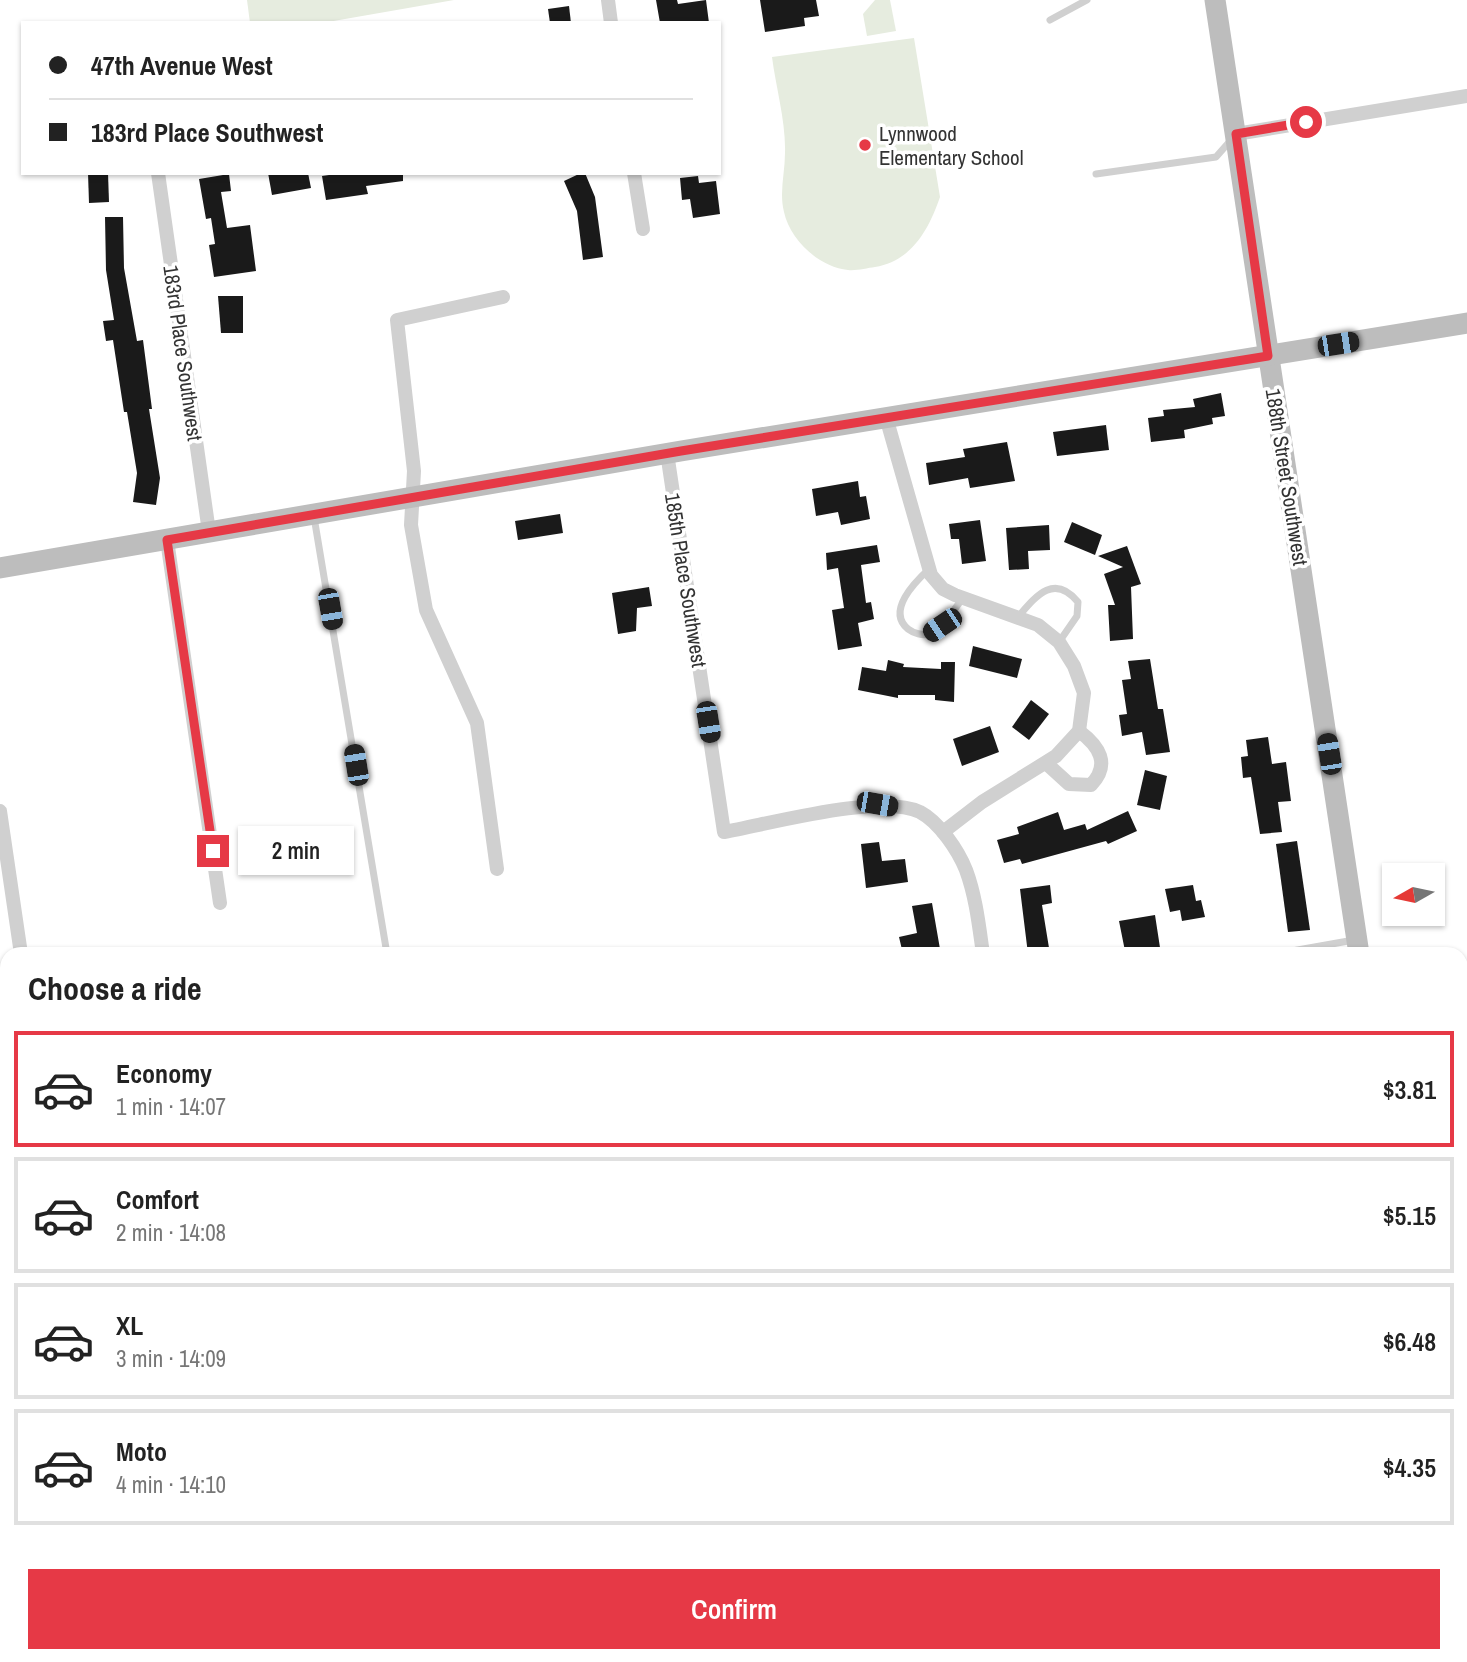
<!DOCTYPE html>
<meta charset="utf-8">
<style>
:root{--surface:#fff;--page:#f2f2f2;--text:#222;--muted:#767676;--line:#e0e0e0;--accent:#e63946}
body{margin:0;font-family:"Archivo Narrow",sans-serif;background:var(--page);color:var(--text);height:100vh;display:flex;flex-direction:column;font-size:26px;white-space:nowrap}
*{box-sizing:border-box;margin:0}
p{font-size:23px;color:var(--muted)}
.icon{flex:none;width:38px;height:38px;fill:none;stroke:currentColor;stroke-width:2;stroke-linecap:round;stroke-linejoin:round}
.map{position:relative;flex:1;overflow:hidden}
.drawer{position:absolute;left:0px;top:947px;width:1468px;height:716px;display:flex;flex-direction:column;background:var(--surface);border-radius:21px 21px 0 0;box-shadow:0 2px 5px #0004}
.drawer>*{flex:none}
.guide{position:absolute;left:21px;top:21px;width:700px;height:154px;border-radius:0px;box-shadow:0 2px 5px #0004;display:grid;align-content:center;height:154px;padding:0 28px;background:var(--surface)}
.needle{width:46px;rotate:261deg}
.buttons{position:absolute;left:1382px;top:863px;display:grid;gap:14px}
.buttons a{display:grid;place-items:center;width:63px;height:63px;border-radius:0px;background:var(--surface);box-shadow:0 2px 5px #0004;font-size:35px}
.end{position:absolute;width:32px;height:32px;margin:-16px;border:9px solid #e63946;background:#fff;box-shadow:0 0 0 4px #fff}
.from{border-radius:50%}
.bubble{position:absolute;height:49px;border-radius:0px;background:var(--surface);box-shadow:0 2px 5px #0004;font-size:23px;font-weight:600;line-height:49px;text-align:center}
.car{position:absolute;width:21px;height:42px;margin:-21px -10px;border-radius:9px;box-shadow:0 0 5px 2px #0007;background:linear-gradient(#222 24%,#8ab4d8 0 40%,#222 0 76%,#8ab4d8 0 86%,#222 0)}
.guide b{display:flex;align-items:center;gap:24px;height:66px;font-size:26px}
.guide b+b{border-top:2px solid var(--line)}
.guide i{width:18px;height:18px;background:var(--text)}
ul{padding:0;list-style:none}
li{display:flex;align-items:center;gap:21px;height:116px;margin:0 14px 10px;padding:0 14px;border:4px solid var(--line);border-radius:0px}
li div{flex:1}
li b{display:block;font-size:26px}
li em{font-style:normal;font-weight:600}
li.current{border-color:var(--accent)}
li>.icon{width:63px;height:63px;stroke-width:1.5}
h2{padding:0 28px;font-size:32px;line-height:84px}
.primary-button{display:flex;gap:14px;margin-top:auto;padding:14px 28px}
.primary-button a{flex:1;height:80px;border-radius:0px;background:var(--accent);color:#fff;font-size:28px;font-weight:600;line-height:80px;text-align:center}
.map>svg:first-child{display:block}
</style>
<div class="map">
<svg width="1467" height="1662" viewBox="0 0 1467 1662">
<rect width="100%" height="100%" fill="#fff"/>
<!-- green -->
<g fill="#e6ecdf">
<path d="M247,0h207l-132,23h-72z"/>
<path d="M875,0h15l6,31 -29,5 -4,-22z"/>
<path d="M914,38l26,159c-11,32 -28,64 -65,70 -8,1 -19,4 -27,3 -29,-3 -58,-30 -64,-58 -5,-20 1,-39 1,-59 1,-31 -9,-65 -13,-96z"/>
</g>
<!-- building -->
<g fill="#1a1a1a">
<path d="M656,0h21l1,4 28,-4 3,23h-49z"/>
<path d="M760,0h56l3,16 -15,2 1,8 -40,6z"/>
<path d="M569,6l2,17h-21l-2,-14z"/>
<path d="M88,173h20l1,29 -20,1z"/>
<path d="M268,173h40l3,15 -39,7z"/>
<path d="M343,173h60v8l-37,5 2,8 -42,6 -4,-24z"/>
<path d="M581,173h4l10,24 8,60 -20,3 -6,-49 -13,-30z"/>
<path d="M229,174l2,17 -10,1 6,36 23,-3 6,46 -42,6 -5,-32 6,-1 -4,-26 -5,1 -7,-40z"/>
<path d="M698,176l1,7 17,-2 4,33 -27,4 -3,-19 -8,1 -2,-22z"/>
<path d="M105,217h18l1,51 13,73 6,-1 9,69h-3l11,69 -4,27 -23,-3 4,-29 -10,-61h-3l-11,-72 -7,1 -3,-20 11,-1 -8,-50z"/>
<path d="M218,296h25v37h-22z"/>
<path d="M1221,393l4,23 -13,2 1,6 -29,6 1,8 -34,4 -3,-24 16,-2 -1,-6 32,-3 -2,-8z"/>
<path d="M1106,425l3,25 -52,6 -4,-24z"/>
<path d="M1007,442l8,39 -45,7 -2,-10 -39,7 -3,-22 39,-6 -2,-8z"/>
<path d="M858,481l2,16 6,-1 4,23 -29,6 -3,-13 -22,4 -4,-27z"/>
<path d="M560,514l3,19 -45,7 -3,-19z"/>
<path d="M980,520l6,41 -24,3 -3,-25h-8l-2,-15z"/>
<path d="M1072,522l30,13 -7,20 -31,-13z"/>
<path d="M1049,525l1,25 -22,1 1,18 -20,1 -3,-42z"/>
<path d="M877,545l3,17 -19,3 5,38 5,-1 3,17 -16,4 4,23 -24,4 -6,-40 12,-2 -6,-40 -11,2 -1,-17z"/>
<path d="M1127,546l14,38 -10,3 2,52 -23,2 -2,-36h7l-11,-31 19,-7 -25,-11z"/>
<path d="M649,587l3,19 -15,2 -1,23 -18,3 -6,-41z"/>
<path d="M973,646l49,13 -5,19 -48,-12z"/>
<path d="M1150,659l8,50h5l7,43 -24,3 -4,-23 -20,4 -3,-21 8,-1 -5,-34 9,-1 -3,-18z"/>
<path d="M888,660l16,4 -1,3 38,2v-7h14l-1,40 -19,-2v-5h-37v3l-40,-8 4,-23 24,4z"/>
<path d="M1031,700l18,14 -20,26 -17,-13z"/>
<path d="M990,726l9,26 -37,14 -9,-27z"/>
<path d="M1268,737l4,27 14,-2 5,39 -13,1 4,30 -22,2 -9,-57 -8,1 -2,-21 7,-1 -2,-16z"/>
<path d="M1145,770l22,6 -7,34 -23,-5z"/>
<path d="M1128,811l9,20 -29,13 -2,-3 -84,23 -2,-5 -16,4 -7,-23 22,-6 -2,-7 41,-15 6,18 21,-6 2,6z"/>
<path d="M1297,841l13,89 -22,2 -12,-88z"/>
<path d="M879,842l3,19 23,-2 3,23 -42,6 -5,-44z"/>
<path d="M1050,885l2,18 -10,2 8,49h-22l-8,-65z"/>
<path d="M1193,885l3,16 5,-1 4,17 -23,4 -2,-11 -10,2 -5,-23z"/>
<path d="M932,903l8,46 -37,5 -4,-17 18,-4 -5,-27z"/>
<path d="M1155,915l6,39h-25l-1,-5 -10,2 -6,-30z"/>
</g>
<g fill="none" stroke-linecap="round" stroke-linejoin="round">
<!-- lane -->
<g stroke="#d0d0d0" stroke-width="7">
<path d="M1050,20l37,-20"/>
<path d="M1096,174l120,-17 15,-17"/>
<path d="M314,517l72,431"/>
<path d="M929,569c-14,13 -43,42 -21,60 5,4 15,7 21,5 14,-5 25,-25 34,-36"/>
<path d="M1018,617c18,-21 36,-44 60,-15l-1,14 -18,26"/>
<path d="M1275,954l79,-14"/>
<path d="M0,1110l7,-4"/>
<path d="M0,1227l7,-1"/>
<path d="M0,1254l7,36"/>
<path d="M1465,1428l2,12"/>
<path d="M1461,1429l4,-1 -3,-22"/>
<path d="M0,1436l7,-2"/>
</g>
<!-- street -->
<g stroke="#d0d0d0" stroke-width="14">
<path d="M608,0l3,23"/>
<path d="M1236,134l231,-38"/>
<path d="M158,173l51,359"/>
<path d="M634,173l9,56"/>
<path d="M886,417l45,158 12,14 12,6 83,30 21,17 15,24 10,27 -5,38 -23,25 -74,46 -39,30"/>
<path d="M667,453l57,379c46,-8 156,-39 196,-20 19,10 38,38 46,58 10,27 13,56 17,84"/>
<path d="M167,540l53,363"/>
<path d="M1046,763l23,21 22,1c20,-21 8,-39 -12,-54"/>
<path d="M0,811l21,143"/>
<path d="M497,869l-20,-146 -51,-113 -15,-85 3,-54 -17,-151 106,-23"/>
<path d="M1461,997l6,-1"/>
<path d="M1461,1306l6,-1"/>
<path d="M0,1547l7,-2"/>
</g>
<!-- secondary -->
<g stroke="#bdbdbd" stroke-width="21">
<path d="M1215,0l144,954"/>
<path d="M0,568l681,-117 786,-128"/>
<path d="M1461,1654l1,8"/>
</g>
</g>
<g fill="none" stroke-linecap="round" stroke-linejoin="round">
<!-- route -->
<path stroke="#e63946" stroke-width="9" d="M213,851l-46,-311 514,-89 587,-95 -32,-222 70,-12"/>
</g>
<!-- markers -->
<circle fill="#e63946" stroke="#fff" stroke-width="2.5" cx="865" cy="145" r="7"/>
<g text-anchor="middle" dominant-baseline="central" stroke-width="7" stroke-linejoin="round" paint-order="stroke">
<!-- poi labels -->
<g font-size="21" fill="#333" stroke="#fff" text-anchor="start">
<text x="879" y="133">Lynnwood<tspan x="879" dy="24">Elementary School</tspan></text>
</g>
<!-- street labels -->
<g font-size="21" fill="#333" stroke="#fff">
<text transform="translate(183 353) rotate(82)">183rd Place Southwest</text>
<text transform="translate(1287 477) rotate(81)">188th Street Southwest</text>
<text transform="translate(686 580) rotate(81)">185th Place Southwest</text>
</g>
</g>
</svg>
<div class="buttons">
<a><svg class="needle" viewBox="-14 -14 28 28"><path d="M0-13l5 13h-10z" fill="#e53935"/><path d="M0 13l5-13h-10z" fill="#767676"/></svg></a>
</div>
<i class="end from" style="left:1306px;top:122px"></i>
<i class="end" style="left:213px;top:851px"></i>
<div class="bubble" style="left:238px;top:826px;width:116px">2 min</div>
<i class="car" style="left:1338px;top:344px;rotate:81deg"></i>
<i class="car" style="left:330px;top:609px;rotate:170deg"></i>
<i class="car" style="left:942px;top:625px;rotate:236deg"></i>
<i class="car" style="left:708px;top:722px;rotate:171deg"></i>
<i class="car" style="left:1329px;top:754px;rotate:351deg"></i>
<i class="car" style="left:356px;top:765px;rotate:351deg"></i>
<i class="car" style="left:877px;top:804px;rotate:100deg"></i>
<div class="guide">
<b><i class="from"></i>47th Avenue West</b>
<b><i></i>183rd Place Southwest</b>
</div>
<section class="drawer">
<h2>Choose a ride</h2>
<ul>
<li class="current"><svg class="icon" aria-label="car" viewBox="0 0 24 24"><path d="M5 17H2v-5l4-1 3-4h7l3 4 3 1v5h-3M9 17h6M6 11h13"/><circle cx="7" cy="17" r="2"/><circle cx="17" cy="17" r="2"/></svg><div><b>Economy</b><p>1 min · 14:07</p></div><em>$3.81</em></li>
<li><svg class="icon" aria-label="car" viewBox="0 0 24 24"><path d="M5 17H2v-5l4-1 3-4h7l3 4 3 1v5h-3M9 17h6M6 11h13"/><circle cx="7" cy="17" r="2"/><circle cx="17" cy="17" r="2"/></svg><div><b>Comfort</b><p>2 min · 14:08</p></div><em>$5.15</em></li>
<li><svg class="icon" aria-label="car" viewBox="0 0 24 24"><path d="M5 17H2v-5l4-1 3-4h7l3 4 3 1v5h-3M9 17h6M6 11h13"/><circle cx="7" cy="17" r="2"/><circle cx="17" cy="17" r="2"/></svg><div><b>XL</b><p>3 min · 14:09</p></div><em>$6.48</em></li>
<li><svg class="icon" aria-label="car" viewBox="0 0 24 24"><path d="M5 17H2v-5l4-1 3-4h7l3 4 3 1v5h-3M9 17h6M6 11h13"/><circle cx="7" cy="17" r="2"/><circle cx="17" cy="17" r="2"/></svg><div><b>Moto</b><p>4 min · 14:10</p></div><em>$4.35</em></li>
</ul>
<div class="primary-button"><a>Confirm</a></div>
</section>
</div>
